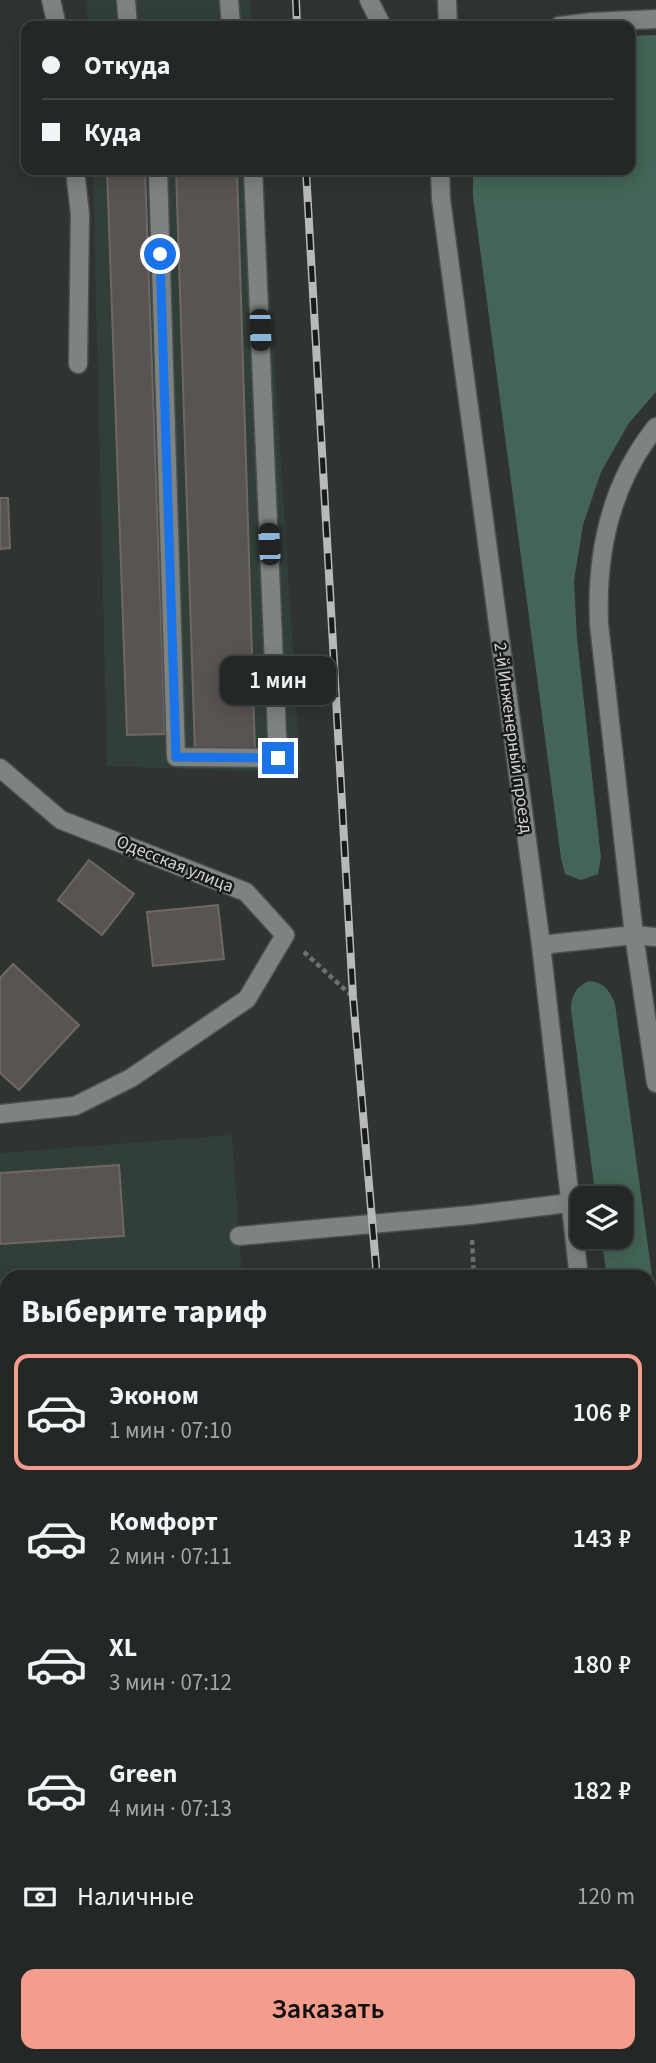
<!DOCTYPE html>
<html lang="ru">
<meta charset="utf-8">
<style>
:root{--surface:#232725;--page:#2f3332;--text:#f1f3f6;--muted:#a3a5a7;--line:#404442;--accent:#f49d8c}
body{margin:0;font-family:"Source Sans 3",sans-serif;background:var(--page);color:var(--text);height:100vh;display:flex;flex-direction:column;font-size:26px;white-space:nowrap}
*{box-sizing:border-box;margin:0}
p{font-size:23px;color:var(--muted)}
.icon{flex:none;width:38px;height:38px;fill:none;stroke:currentColor;stroke-width:2;stroke-linecap:round;stroke-linejoin:round}
.map{position:relative;flex:1;overflow:hidden}
.details{position:absolute;left:0px;top:1270px;width:656px;height:793px;display:flex;flex-direction:column;background:var(--surface);border-radius:21px 21px 0 0;box-shadow:0 4px 18px #0003,0 0 0 2px var(--line)}
.details>*{flex:none}
.hud{position:absolute;left:21px;top:21px;width:614px;height:154px;border-radius:14px;box-shadow:0 4px 18px #0003,0 0 0 2px var(--line);display:grid;align-content:center;height:154px;padding:0 21px;background:var(--surface)}
.tools{position:absolute;left:570px;top:1186px;display:grid;gap:14px}
.tools a{display:grid;place-items:center;width:63px;height:63px;border-radius:14px;background:var(--surface);box-shadow:0 4px 18px #0003,0 0 0 2px var(--line);font-size:35px}
.end{position:absolute;width:32px;height:32px;margin:-16px;border:9px solid #1a73e8;background:#fff;box-shadow:0 0 0 4px #fff}
.from{border-radius:50%}
.bubble{position:absolute;height:49px;border-radius:14px;background:var(--surface);box-shadow:0 4px 18px #0003,0 0 0 2px var(--line);font-size:23px;font-weight:600;line-height:49px;text-align:center}
.car{position:absolute;width:21px;height:42px;margin:-21px -10px;border-radius:9px;box-shadow:0 0 5px 2px #0007;background:linear-gradient(#222 24%,#8ab4d8 0 40%,#222 0 76%,#8ab4d8 0 86%,#222 0)}
.hud b{display:flex;align-items:center;gap:24px;height:66px;font-size:26px}
.hud b+b{border-top:2px solid var(--line)}
.hud i{width:18px;height:18px;background:var(--text)}
ul{padding:0;list-style:none}
li{display:flex;align-items:center;gap:21px;height:116px;margin:0 14px 10px;padding:0 7px;border:4px solid transparent;border-radius:14px}
li div{flex:1}
li b{display:block;font-size:26px}
li em{font-style:normal;font-weight:600}
li.current{border-color:var(--accent)}
li>.icon{width:63px;height:63px;stroke-width:1.5}
h2{padding:0 21px;font-size:32px;line-height:84px}
.pay{display:flex;align-items:center;gap:18px;height:77px;padding:0 21px;font-size:26px}
.pay p{margin-inline-start:auto}
.primary-button{display:flex;gap:14px;margin-top:auto;padding:14px 21px}
.primary-button a{flex:1;height:80px;border-radius:14px;background:var(--accent);color:#111;font-size:28px;font-weight:600;line-height:80px;text-align:center}
.map>svg:first-child{display:block}
</style>
<div class="map">
<svg width="656" height="2063" viewBox="0 0 656 2063">
<rect width="100%" height="100%" fill="#2f3431"/>
<!-- built -->
<g fill="#323e38">
<path d="M86,0h164l2,26h-164z"/>
<path d="M93,170h169l39,603 -194,-7z"/>
<path d="M232,1135l10,142 -235,1v715l-7,5v-845z"/>
</g>
<!-- green -->
<g fill="#436456">
<path d="M656,35v357l-27,31 -28,49 -18,53 -9,56 3,57 24,220 -3,16 -17,6 -16,-6 -4,-16 -88,-662v-26h157v-134z"/>
<path d="M589,981c15,1 21,10 26,23l41,301v341l-7,-51v-317l-42,-1 -6,-40h20v-38h-25l-25,-189c0,-15 5,-23 18,-29z"/>
</g>
<!-- building -->
<g fill="#595352" stroke="#6d6766" stroke-width="2">
<path d="M107,170h38l20,564 -38,1z"/>
<path d="M176,170h61l18,582 -60,2z"/>
<path d="M0,498h8l2,50 -10,1z"/>
<path d="M89,860l45,34 -32,41 -44,-35z"/>
<path d="M218,905l6,54 -71,7 -6,-54z"/>
<path d="M13,964l66,61 -60,65 -19,-17v-95z"/>
<path d="M119,1165l5,71 -124,8v-71z"/>
<path d="M7,1402v118l-7,1v-118z"/>
<path d="M0,1974l7,15v67h30l-15,7h-22z"/>
<rect x="100" y="2056" width="117" height="7"/>
</g>
<g fill="none" stroke-linecap="round" stroke-linejoin="round">
<!-- lane casing -->
<g stroke="#4b4f4d" stroke-width="21">
<g id="lane">
<path d="M126,0l2,26"/>
<path d="M229,0l2,26"/>
<path d="M369,0l13,26"/>
<path d="M447,0l1,26"/>
<path d="M158,170l18,587 102,1 -25,-588"/>
<path d="M634,935l22,2"/>
<path d="M239,1236l232,-21 98,-12"/>
<path d="M0,1628l7,-1"/>
<path d="M35,2063l18,-7"/>
</g>
</g>
<!-- street casing -->
<g stroke="#4b4f4d" stroke-width="21">
<g id="street">
<path d="M51,0l6,26"/>
<path d="M75,170l5,44 -2,150"/>
<path d="M0,768l61,52 185,72 39,43 -38,64 -116,79 -56,28 -75,8"/>
</g>
</g>
<!-- secondary casing -->
<g stroke="#4b4f4d" stroke-width="21">
<g id="secondary">
<path d="M559,26l34,-4 63,-3"/>
<path d="M440,170l1,29 100,746 38,333"/>
<path d="M656,427c-45,56 -60,126 -57,197l35,311 22,148"/>
<path d="M541,945l93,-10"/>
<path d="M649,1826l7,54"/>
</g>
</g>
<!-- path -->
<g stroke="#6e726f" stroke-width="4.5" stroke-dasharray="5 3.5" stroke-linecap="butt">
<path d="M304,952l49,45"/>
<path d="M472,1240l2,38"/>
<path d="M356,2056l1,7"/>
</g>
<!-- lane -->
<use href="#lane" stroke="#7d8380" stroke-width="18"/>
<!-- street -->
<use href="#street" stroke="#7d8380" stroke-width="18"/>
<!-- secondary -->
<use href="#secondary" stroke="#7d8380" stroke-width="18"/>
<!-- rail casing -->
<g stroke="#b7bab8" stroke-width="8">
<g id="rail">
<path d="M296,0l1,26"/>
<path d="M306,170l47,827 24,281"/>
<path d="M437,2056v7"/>
</g>
</g>
<!-- rail -->
<use href="#rail" stroke="#191b1a" stroke-width="5" stroke-dasharray="16" stroke-linecap="butt"/>
</g>
<g fill="none" stroke-linecap="round" stroke-linejoin="round">
<!-- route -->
<path stroke="#1a73e8" stroke-width="9" d="M160,254l16,503 102,1"/>
</g>
<g text-anchor="middle" dominant-baseline="central" stroke-width="5" stroke-linejoin="round" paint-order="stroke">
<!-- street labels -->
<g font-size="18" fill="#d1d4d2" stroke="#191b1a">
<text transform="translate(513 738) rotate(82)">2-й Инженерный проезд</text>
<text transform="translate(175 864) rotate(22)">Одесская улица</text>
</g>
</g>
</svg>
<div class="tools">
<a><svg class="icon" aria-label="layers" viewBox="0 0 24 24"><path d="M12 4l9 5-9 5-9-5zM3 14l9 5 9-5"/></svg></a>
</div>
<i class="end from" style="left:160px;top:254px"></i>
<i class="end" style="left:278px;top:758px"></i>
<div class="bubble" style="left:220px;top:656px;width:116px">1 мин</div>
<i class="car" style="left:260px;top:330px;rotate:178deg"></i>
<i class="car" style="left:269px;top:544px;rotate:357deg"></i>
<div class="hud">
<b><i class="from"></i>Откуда</b>
<b><i></i>Куда</b>
</div>
<section class="details">
<h2>Выберите тариф</h2>
<ul>
<li class="current"><svg class="icon" aria-label="car" viewBox="0 0 24 24"><path d="M5 17H2v-5l4-1 3-4h7l3 4 3 1v5h-3M9 17h6M6 11h13"/><circle cx="7" cy="17" r="2"/><circle cx="17" cy="17" r="2"/></svg><div><b>Эконом</b><p>1 мин · 07:10</p></div><em>106 ₽</em></li>
<li><svg class="icon" aria-label="car" viewBox="0 0 24 24"><path d="M5 17H2v-5l4-1 3-4h7l3 4 3 1v5h-3M9 17h6M6 11h13"/><circle cx="7" cy="17" r="2"/><circle cx="17" cy="17" r="2"/></svg><div><b>Комфорт</b><p>2 мин · 07:11</p></div><em>143 ₽</em></li>
<li><svg class="icon" aria-label="car" viewBox="0 0 24 24"><path d="M5 17H2v-5l4-1 3-4h7l3 4 3 1v5h-3M9 17h6M6 11h13"/><circle cx="7" cy="17" r="2"/><circle cx="17" cy="17" r="2"/></svg><div><b>XL</b><p>3 мин · 07:12</p></div><em>180 ₽</em></li>
<li><svg class="icon" aria-label="car" viewBox="0 0 24 24"><path d="M5 17H2v-5l4-1 3-4h7l3 4 3 1v5h-3M9 17h6M6 11h13"/><circle cx="7" cy="17" r="2"/><circle cx="17" cy="17" r="2"/></svg><div><b>Green</b><p>4 мин · 07:13</p></div><em>182 ₽</em></li>
</ul>
<div class="pay"><svg class="icon" aria-label="cash" viewBox="0 0 24 24"><path d="M3 7h18v10H3z"/><circle cx="12" cy="12" r="2"/></svg>Наличные<p>120 m</p></div>
<div class="primary-button"><a>Заказать</a></div>
</section>
</div>
